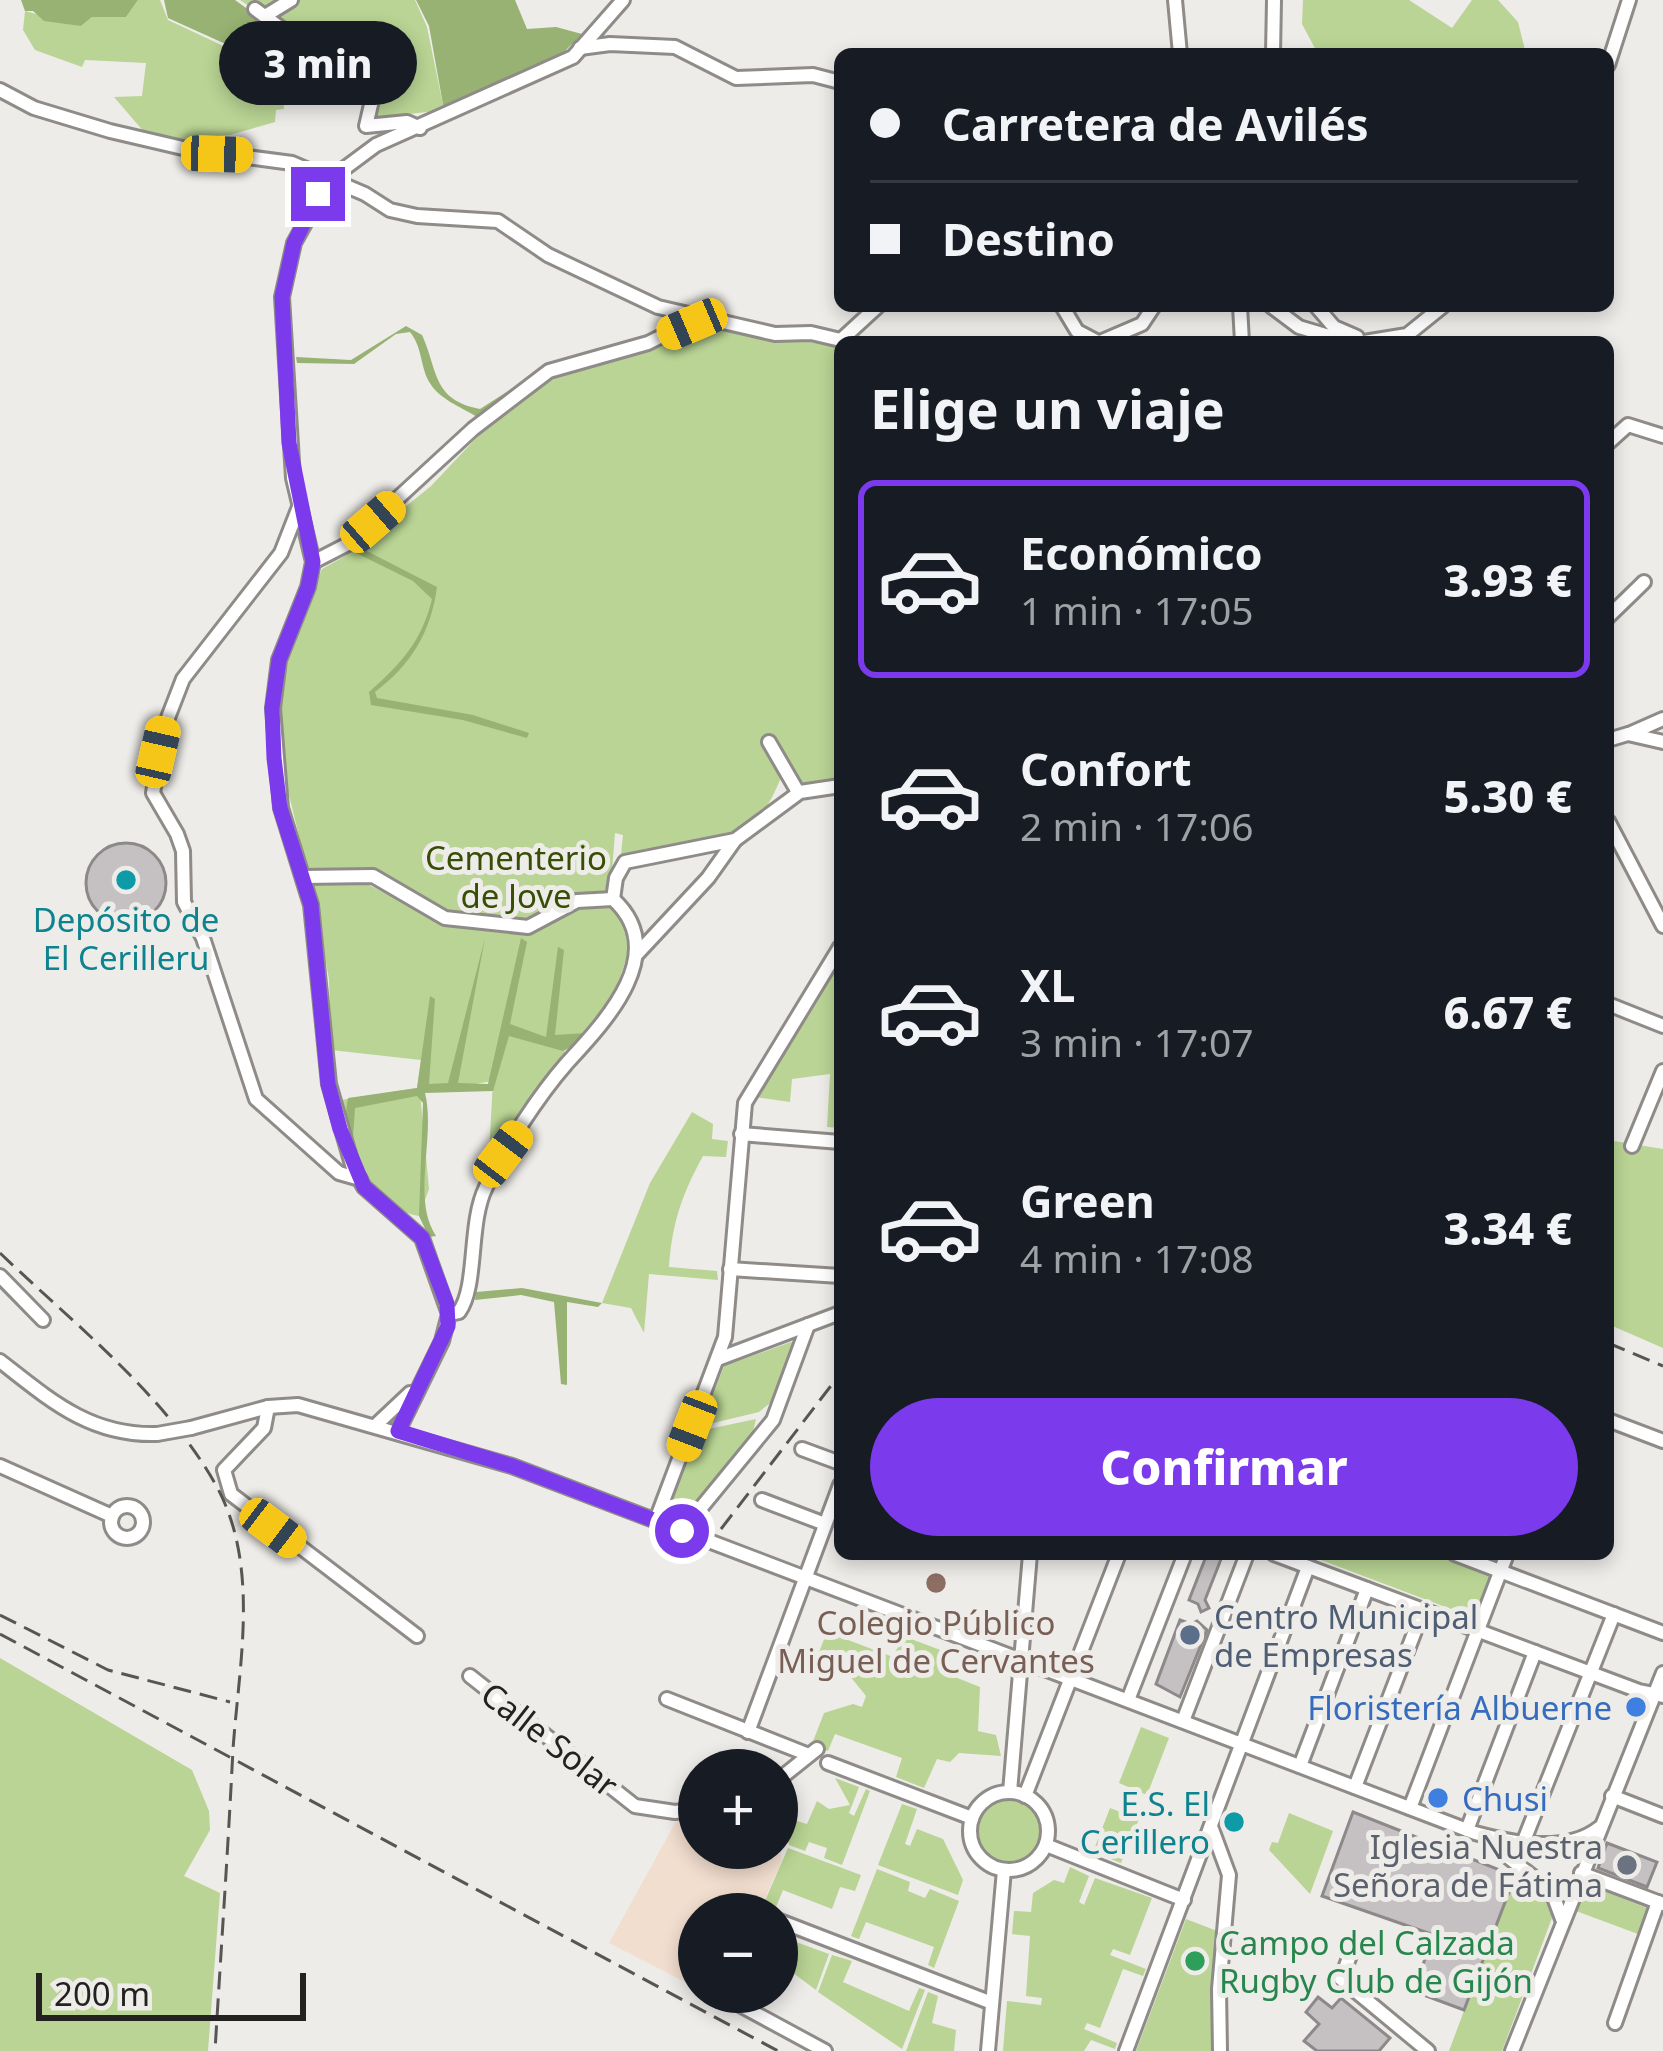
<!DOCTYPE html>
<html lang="es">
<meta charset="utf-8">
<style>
:root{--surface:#171b24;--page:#242831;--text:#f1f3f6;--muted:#9ea1a6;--line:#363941;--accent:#7c3aed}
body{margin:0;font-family:"Noto Sans",sans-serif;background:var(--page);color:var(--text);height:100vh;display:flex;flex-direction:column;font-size:45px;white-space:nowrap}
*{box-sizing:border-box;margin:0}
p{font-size:39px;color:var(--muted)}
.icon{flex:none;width:66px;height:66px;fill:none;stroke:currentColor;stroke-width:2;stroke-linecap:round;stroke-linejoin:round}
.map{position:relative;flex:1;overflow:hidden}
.details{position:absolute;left:834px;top:336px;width:780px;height:1224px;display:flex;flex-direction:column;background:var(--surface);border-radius:18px;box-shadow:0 6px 18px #0003}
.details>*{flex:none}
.hud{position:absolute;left:834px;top:48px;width:780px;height:264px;border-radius:18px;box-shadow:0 6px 18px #0003;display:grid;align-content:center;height:264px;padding:0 36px;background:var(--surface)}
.buttons{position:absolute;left:678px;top:1749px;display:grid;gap:24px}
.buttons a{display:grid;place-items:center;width:120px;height:120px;border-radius:50%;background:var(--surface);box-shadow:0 6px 18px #0003;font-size:60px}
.scale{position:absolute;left:36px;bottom:30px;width:270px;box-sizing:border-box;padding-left:12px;border:6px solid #232220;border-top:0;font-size:33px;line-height:42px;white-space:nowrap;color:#232220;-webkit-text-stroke:9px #eeece8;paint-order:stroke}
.end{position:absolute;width:54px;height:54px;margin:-27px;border:15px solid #7c3aed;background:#fff;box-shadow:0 0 0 6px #fff}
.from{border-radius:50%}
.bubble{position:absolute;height:84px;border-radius:42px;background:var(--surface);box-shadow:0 6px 18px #0003;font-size:39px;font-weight:800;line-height:84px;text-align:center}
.car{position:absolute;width:36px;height:72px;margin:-36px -18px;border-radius:15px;box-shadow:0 0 9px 3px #0007;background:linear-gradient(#f5c518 24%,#345 0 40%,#f5c518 0 76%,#345 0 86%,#f5c518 0)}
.hud b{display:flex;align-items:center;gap:42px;height:114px;font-size:45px}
.hud b+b{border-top:3px solid var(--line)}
.hud i{width:30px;height:30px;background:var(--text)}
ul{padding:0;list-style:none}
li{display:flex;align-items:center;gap:36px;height:198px;margin:0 24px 18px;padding:0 12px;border:6px solid transparent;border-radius:18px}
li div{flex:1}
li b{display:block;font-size:45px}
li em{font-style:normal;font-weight:800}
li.current{border-color:var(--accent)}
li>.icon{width:108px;height:108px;stroke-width:1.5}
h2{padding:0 36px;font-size:54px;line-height:144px}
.cta{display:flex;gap:24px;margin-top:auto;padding:24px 36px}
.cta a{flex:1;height:138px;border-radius:72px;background:var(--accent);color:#fff;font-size:48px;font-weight:800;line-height:138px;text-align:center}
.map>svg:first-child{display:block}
</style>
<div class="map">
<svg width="1663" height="2051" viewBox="0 0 1663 2051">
<rect width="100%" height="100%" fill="#eeece8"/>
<!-- industrial -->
<path fill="#f2decf" d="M699,1812v36h78v-22l5,34 -19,43 -11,11h-53v75l-90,-46 70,-127z"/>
<!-- green -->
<g fill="#b9d494">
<path d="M138,0h22l8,20 92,43 23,-2 1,48 -8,1 -1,12 -45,13 -32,1 -13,7 -40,-10 -31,-36 28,-1 4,-33 -61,-3 -3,7 -47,-17 -12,-20 2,-19 56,15 11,-9h34z"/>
<path d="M240,0h175l12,27 17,83 -70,8 7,-26z"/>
<path d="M1303,0h106l43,28 20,-28h26l20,22 8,32h-208l-16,-30z"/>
<path d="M715,324l103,15 22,8v436l-38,1 -18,-13c-5,11 -10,24 -17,35 -27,37 -103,46 -146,48l2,-19 -8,-2 -5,63 -40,-2 -1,12 -44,18 -80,-10 -96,-43 -42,-3 -25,-101 -2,-60 2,-42 40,-96 23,-13 86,-70 50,-53 63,-49 25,-14z"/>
<path d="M311,882h52l77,39 80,10 80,-30 20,8 13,30c-16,44 -24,91 -69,112l4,4 -80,116 5,-90 -73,12 9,96 -10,27c-55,-10 -70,-68 -78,-116l76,-12 4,-28 -90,-10 -2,-71z"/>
<path d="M840,947v181l-13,-1 3,-53 -38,5 -2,23 -42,-6z"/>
<path d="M692,1112l21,12 -1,15 16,2 -2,16 -23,-1c-21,38 -31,67 -34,111l48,4 1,9 -69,-6 -5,59 -13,-25 -29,-5 48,-120z"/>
<path d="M1608,1140l55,9v199l-55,-24z"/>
<path d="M791,1342l4,2 -16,52 -20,16 -58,14 23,-60z"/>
<path d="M756,1419l-6,25 -57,65 -21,-8 27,-70z"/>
<path d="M1305,1554h134l52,23 -12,35 -7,5z"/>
<path d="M827,1632l66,25 10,-21 48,18 -6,19 35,14 -2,44 18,4 5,21 -42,-3 -9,9 -13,-3 -13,29 -28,-11 6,-19 -67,-24 -7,17 -16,-7 12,-31 29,-9 9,3 4,-11 -25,-31 -24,-8z"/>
<path d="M0,1658l192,112 17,41 1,19 -26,46 36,17 -12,158h-208z"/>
<path d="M1141,1727l28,11 -22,57 -28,-12z"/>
<path d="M835,1778l24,9 -10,26 5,3 12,-27 4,2 -28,74 -18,-7 3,-10 -18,-6 -4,9 -16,-6 -8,-29 26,8 10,-23 12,8 21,-4z"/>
<circle cx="1009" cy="1831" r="32"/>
<path d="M902,1804l15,5 -12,35 5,2 7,-17 26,10 20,41 -5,15 -80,-30z"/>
<path d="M1110,1808l29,11 -18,44 -28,-11z"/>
<path d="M1289,1813l44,18 -23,63 -41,-44 3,-8 6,1z"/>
<path d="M788,1848l73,27 -6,16 -15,-4 -8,22 -49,-19 -7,17 -12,-4z"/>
<path d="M1070,1867l19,9 -10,26 5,3 11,-27 57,20 -22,57 -17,-6 -3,6 36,14 -3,7 -20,-7 -23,59 -13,-5 -3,6 33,14 -2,6 -24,-9 -7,11h-81l4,-50 34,4 1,-7 -16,-2 4,-60 -18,-2 2,-23 17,1 2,-19 21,-13 10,3z"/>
<path d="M877,1869l33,13 -2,9 17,7 5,-9 29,12 -25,67 -6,-3 6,-18 -68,-25 -7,17 -8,-3z"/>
<path d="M1515,1874l33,26 4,18 -50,133h-53z"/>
<path d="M1588,1885l59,23 -9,26 -62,-23z"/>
<path d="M1186,1919l39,15 -11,117h-78z"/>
<path d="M777,1935l52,19 -13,36 -39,-29z"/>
<path d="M832,1955l20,6 -9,21 66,29 10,-23 6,2 -23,59 -84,-57z"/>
<path d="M928,1992l10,4 -6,27 24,7 -2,21h-48z"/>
</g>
<!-- forest -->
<g fill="#97b272">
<path d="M21,0h117l-12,17h-34l-11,9 -37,-5 -11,-10h-8z"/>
<path d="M164,0h71l74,54 -48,6 -93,-42z"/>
<path d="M416,0h99l12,29 29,-2 26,7 -21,21 -117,55 -15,-84z"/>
<path d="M406,326l16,9c16,35 10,65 58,74l48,-31 -5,8 -46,31c-17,-11 -38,-17 -49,-37 -8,-17 -6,-33 -18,-48l-14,2 -42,30 -57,-1 -1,-6 55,3z"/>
<path d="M357,546l80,41c-6,45 -26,78 -62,105l2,6 96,17 56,18 -2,5 -64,-18 -92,-15 -2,-13c32,-28 53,-51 63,-93l-19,-18 -61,-30z"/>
<path d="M485,938l-27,145 30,1 33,-146 6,4 -17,82 36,13 12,-90 6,3 -9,85 31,-2 1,5 -24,13 -54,-15 -16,55 -68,2c11,44 -14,105 11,143l-7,1 -10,-21 4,-113 -6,-7 -62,12 -2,29c-8,-13 -8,-24 -5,-39l69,-10 13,-92 5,3 -6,85 19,-1z"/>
<path d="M522,1288l80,15 -4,4 -31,-5v83l-6,-1 -7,-82 -33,-7 -46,5 1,-8z"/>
</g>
<!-- building -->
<g fill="#c5c1c3" stroke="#8d898b" stroke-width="3">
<circle cx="126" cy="883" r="40"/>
<path d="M1207,1554h16l-18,46 4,8 -8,4 -3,-8 -9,-4z"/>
<path d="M1180,1620l11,4 6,-3 10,9 -27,67 -24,-13z"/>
<path d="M1353,1812l162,64 -51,134 -51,-19 21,-56 -112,-39z"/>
<path d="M1607,1843l50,19 -10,25 -49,-19z"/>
<path d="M1318,1997l14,11 9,-10 49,40 -11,13h-62l-13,-10 15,-17 -13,-12z"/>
</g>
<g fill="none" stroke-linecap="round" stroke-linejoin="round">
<!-- minor casing -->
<g stroke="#8e8b88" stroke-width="18">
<g id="minor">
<path d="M1175,0l5,54"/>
<path d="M255,9l118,87 -7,30 41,-4 13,6"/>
<path d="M265,16l26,-16"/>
<path d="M580,48l30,-4 65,3 61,31 77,-3 27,7"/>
<path d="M1273,54l1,-54"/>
<path d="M1608,65l21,-65"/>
<path d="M0,90l34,18 76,23 77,18 105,14 73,31 25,16 27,6 81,5 50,34 110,52 117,27 36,-1 38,9"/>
<path d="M1062,306l15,25 21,11"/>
<path d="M1240,306l2,36"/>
<path d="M1271,306l28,21 50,15"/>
<path d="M1316,306l18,21 23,10"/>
<path d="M841,340l37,-34"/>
<path d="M1100,342l42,-18 12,-18"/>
<path d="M1364,342l43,-7 36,-29"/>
<path d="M1608,443l20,-18 35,11"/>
<path d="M299,507l-18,46 -98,126 -19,49 -11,65 24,41 6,17 1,51 19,36 53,161 83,74 21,6"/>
<path d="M313,562l35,-18 125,-115 76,-58 99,-28 48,-24"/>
<path d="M1608,617l36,-35"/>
<path d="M1629,734l34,-15"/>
<path d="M1608,740l20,-6 35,8"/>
<path d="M769,742l29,50"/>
<path d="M1608,821l55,105"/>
<path d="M303,877l70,-1 72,42 83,9 49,-26 36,-2"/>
<path d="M613,899l3,-21 9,-16 110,-22 65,-48 40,-6"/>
<path d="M637,954l71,-76 27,-38"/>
<path d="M1608,1004l55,22"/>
<path d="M741,1134l99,8"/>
<path d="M1632,1146l31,-75"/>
<path d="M730,1269l110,7"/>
<path d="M0,1276l43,44"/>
<path d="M449,1314l10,-2c19,-26 9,-89 27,-125 18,-39 53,-92 81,-124 39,-42 104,-111 46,-164"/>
<path d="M718,1359l122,-46"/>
<path d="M0,1361c50,39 90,75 157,73"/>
<path d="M268,1407l-4,21 -40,42 7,24 186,142"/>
<path d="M1608,1420l55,21"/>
<path d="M376,1425l34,-32"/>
<path d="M191,1428l77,-21 30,-2 214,61 963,367c37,10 91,21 124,-5"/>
<path d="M398,1431l44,-90 7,-27 -27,-76 -58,-51 -11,-19 -24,-84 -18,-179 -30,-97 -8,-100 6,-48 29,-73 5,-25 -20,-84 -11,-181 12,-54 35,-63 47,-35 197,-88 50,-57"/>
<path d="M802,1449l38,14"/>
<path d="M0,1466l112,50"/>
<path d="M762,1500l63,24"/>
<circle cx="127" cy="1522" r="16"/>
<path d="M656,1520l69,-183 20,-234 95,-156"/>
<path d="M682,1531l91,-111 35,-95"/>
<path d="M1274,1554l365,137 24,5"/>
<path d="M1455,1554l208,79"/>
<path d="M470,1676l165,130 40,6 24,-3"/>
<path d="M667,1699l142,56"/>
<path d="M1128,1700l57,-146"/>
<path d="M1183,1721l64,-167"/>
<path d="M748,1732l92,-247"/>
<path d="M828,1763l144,55"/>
<path d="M1300,1766l67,-177"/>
<path d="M777,1781l40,-32"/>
<path d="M1355,1787l68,-177"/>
<circle cx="1009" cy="1831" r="39"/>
<path d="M1010,1792l20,-238"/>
<path d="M1025,1796l94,-242"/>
<path d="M1612,1796l51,20"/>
<path d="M1410,1808l97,-254"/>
<path d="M1212,1829l17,46 -10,114 1,62"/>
<path d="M1467,1830l68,-178"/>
<path d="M1488,1841l64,51 10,27"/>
<path d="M1530,1844l-5,-6 89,-224"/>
<path d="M1046,1845l138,55"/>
<path d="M1581,1873l82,31"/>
<path d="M777,1920l215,83"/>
<path d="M1354,1945l-13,34 87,72"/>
<path d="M716,1992l109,59"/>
<path d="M1615,2023l43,-121"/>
<path d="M988,2051l16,-181"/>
<path d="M1126,2051l182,-484"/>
<path d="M1512,2051l151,-378"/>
</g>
</g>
<!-- minor -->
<use href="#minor" stroke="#fff" stroke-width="12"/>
<!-- rail -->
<g stroke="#575653" stroke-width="3" stroke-dasharray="18 9" stroke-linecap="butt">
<path d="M0,1253c75,72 166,142 217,234 43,80 22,177 16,262 -5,101 -12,201 -18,302"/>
<path d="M1608,1343l55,23"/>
<path d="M721,1529l119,-155"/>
<path d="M0,1615l108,55 122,32"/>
<path d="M0,1634l778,417"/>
</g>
<!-- minor-bridge casing -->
<g stroke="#8e8b88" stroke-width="18" stroke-linecap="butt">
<path id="minor-bridge" d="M157,1434l34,-6"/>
</g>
<!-- minor-bridge -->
<use href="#minor-bridge" stroke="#fff" stroke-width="12"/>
</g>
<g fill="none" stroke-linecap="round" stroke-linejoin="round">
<!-- route -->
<path stroke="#7c3aed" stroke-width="15" d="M318,194l-24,49 -12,54 7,146 24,119 -5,25 -29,73 -7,48 2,50 6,50 31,97 17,179 12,45 24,58 58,51 25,66 1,22 -50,105 114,35 170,65"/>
</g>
<!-- markers -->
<g fill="#0f9aa8" stroke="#eeece8" stroke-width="4.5">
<circle cx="126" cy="880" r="12"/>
<circle cx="1234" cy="1822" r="12"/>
</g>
<circle fill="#8d6e63" stroke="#eeece8" stroke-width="4.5" cx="936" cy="1583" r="12"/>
<circle fill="#5c6f8a" stroke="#eeece8" stroke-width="4.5" cx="1190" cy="1635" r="12"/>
<g fill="#3f7fe0" stroke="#eeece8" stroke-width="4.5">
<circle cx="1636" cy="1707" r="12"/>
<circle cx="1438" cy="1798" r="12"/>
</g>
<circle fill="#6b7280" stroke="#eeece8" stroke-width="4.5" cx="1627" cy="1865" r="12"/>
<circle fill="#2e9e5b" stroke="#eeece8" stroke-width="4.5" cx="1195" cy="1961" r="12"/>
<g text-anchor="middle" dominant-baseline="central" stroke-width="10" stroke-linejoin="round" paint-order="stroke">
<!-- park labels -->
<g font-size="33" fill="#374e04" stroke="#eeece8">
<text x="516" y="857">Cementerio<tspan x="516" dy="38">de Jove</tspan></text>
</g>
<!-- culture labels -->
<g font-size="33" fill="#0d838f" stroke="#eeece8">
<text x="126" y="919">Depósito de<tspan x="126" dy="38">El Cerilleru</tspan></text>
<text x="1210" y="1803" text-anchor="end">E.S. El<tspan x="1210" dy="38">Cerillero</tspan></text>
</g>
<!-- service labels -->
<g font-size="33" fill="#4e5e75" stroke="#eeece8" text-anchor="start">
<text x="1214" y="1616">Centro Municipal<tspan x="1214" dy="38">de Empresas</tspan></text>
</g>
<!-- education labels -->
<g font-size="33" fill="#785e54" stroke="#eeece8">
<text x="936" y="1622">Colegio Público<tspan x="936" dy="38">Miguel de Cervantes</tspan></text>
</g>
<!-- shop labels -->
<g font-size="33" fill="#366cbe" stroke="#eeece8" text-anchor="end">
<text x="1612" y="1707">Floristería Albuerne</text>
<text x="1462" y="1798" text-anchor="start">Chusi</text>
</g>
<!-- street labels -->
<g font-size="33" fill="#232220" stroke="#eeece8">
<text transform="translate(550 1739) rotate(38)">Calle Solar</text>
</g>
<!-- worship labels -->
<g font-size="33" fill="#5b616d" stroke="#eeece8" text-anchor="end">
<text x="1603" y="1846">Iglesia Nuestra<tspan x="1603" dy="38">Señora de Fátima</tspan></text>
</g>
<!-- leisure labels -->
<g font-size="33" fill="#27864d" stroke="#eeece8" text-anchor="start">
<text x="1219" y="1942">Campo del Calzada<tspan x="1219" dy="38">Rugby Club de Gijón</tspan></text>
</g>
</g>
</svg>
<div class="buttons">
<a>+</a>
<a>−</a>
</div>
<div class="scale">200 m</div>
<i class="end from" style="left:682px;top:1531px"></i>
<i class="end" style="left:318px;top:194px"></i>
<div class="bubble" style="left:219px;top:21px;width:198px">3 min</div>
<i class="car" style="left:217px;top:154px;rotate:92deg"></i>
<i class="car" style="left:692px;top:324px;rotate:247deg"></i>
<i class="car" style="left:373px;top:522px;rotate:49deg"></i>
<i class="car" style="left:158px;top:752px;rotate:13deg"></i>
<i class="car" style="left:503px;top:1154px;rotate:37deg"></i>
<i class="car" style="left:692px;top:1426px;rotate:201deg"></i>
<i class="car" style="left:273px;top:1528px;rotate:127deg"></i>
<div class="hud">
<b><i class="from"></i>Carretera de Avilés</b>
<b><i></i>Destino</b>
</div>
<section class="details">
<h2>Elige un viaje</h2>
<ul>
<li class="current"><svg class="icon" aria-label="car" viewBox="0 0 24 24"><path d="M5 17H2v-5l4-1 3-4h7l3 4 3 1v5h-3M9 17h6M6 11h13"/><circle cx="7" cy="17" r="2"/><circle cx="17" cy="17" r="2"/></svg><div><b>Económico</b><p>1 min · 17:05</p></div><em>3.93 €</em></li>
<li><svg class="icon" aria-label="car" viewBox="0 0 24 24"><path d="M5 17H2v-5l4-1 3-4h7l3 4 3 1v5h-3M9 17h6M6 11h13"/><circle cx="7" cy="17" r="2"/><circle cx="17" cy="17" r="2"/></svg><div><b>Confort</b><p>2 min · 17:06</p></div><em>5.30 €</em></li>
<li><svg class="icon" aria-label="car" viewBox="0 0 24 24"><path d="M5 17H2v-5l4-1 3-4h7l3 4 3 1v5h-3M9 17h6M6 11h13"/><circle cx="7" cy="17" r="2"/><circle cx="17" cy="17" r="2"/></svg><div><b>XL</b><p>3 min · 17:07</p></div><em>6.67 €</em></li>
<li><svg class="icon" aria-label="car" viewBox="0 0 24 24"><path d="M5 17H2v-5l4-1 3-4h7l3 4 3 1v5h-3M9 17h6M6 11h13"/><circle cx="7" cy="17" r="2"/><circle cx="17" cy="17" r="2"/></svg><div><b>Green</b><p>4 min · 17:08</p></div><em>3.34 €</em></li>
</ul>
<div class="cta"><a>Confirmar</a></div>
</section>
</div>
